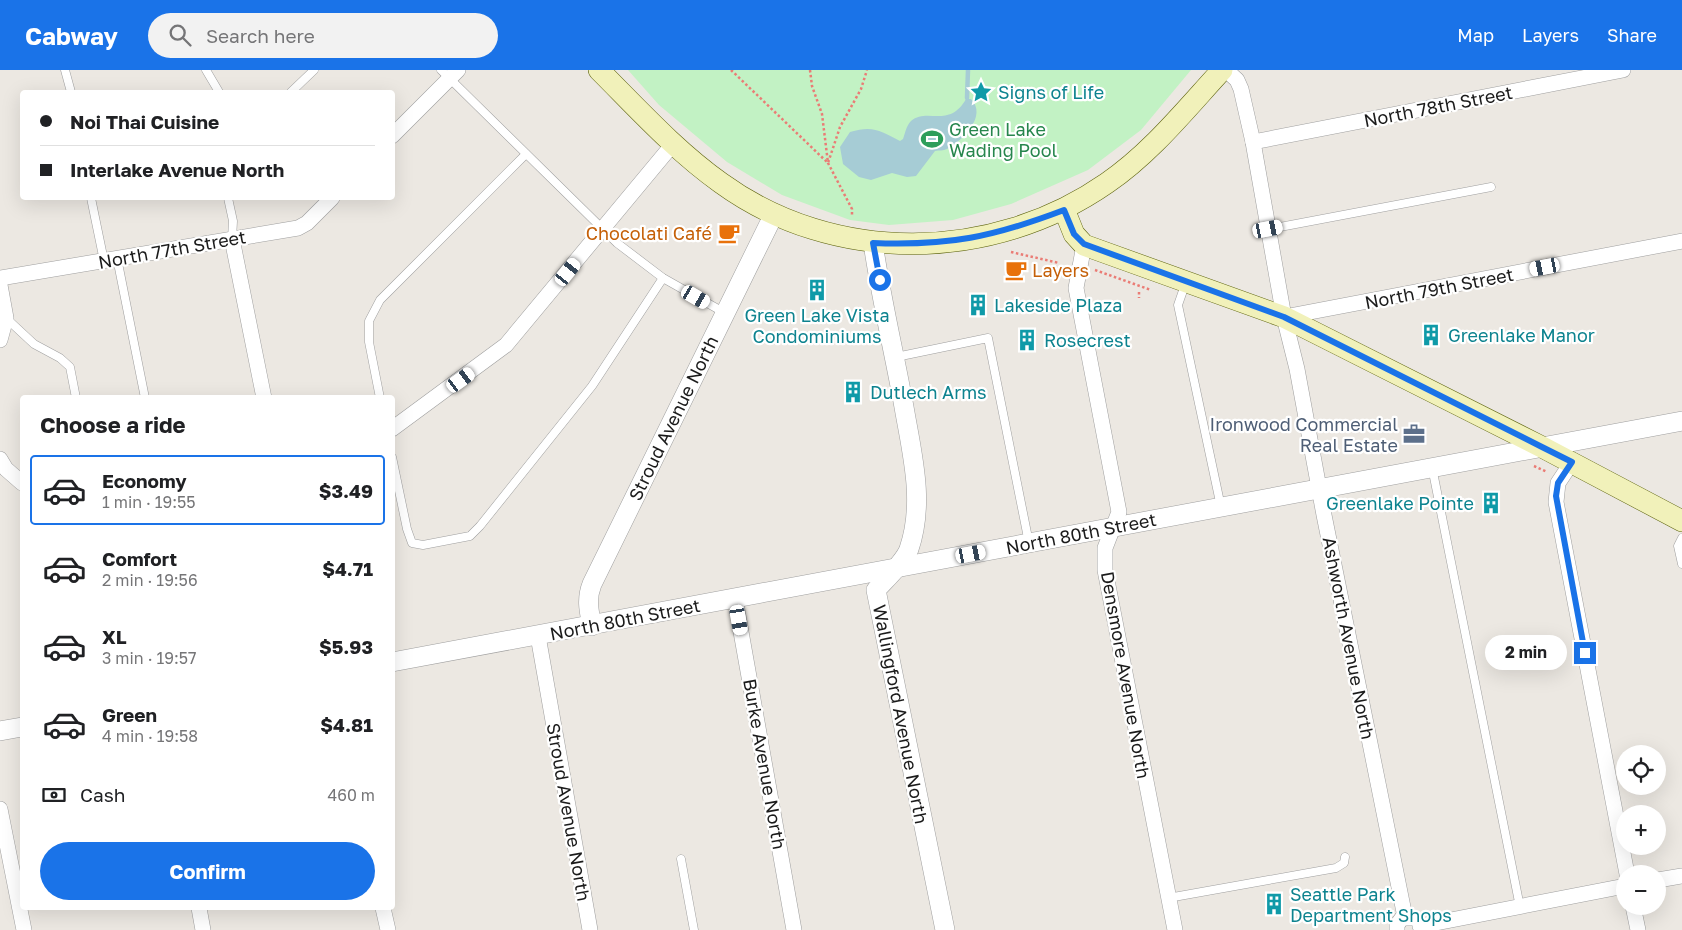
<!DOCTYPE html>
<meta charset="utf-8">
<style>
:root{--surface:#fff;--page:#f2f2f2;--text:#202124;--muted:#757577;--line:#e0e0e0;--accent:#1a73e8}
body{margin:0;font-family:"Golos Text",sans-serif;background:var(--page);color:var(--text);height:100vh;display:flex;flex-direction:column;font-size:19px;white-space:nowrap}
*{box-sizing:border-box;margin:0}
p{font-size:16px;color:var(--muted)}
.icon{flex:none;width:28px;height:28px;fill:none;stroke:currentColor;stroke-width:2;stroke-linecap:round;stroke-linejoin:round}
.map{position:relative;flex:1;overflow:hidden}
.sheet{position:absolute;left:20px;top:325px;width:375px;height:515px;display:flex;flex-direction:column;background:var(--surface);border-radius:5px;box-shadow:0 5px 20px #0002}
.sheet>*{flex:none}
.hud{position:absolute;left:20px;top:20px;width:375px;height:110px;border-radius:5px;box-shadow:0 5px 20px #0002;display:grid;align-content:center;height:110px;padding:0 20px;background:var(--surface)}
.controls{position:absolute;left:1616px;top:675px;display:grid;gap:10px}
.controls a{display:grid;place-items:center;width:50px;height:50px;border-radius:50%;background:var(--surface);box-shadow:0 5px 20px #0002;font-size:25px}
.end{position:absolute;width:22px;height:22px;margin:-11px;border:6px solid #1a73e8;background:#fff;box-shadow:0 0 0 2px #fff}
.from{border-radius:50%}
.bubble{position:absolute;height:35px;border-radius:18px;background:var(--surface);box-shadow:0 5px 20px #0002;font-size:16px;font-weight:700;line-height:35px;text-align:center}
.car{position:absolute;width:15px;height:30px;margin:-15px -8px;border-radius:6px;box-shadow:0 0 4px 1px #0007;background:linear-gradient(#fff 24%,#345 0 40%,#fff 0 76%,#345 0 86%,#fff 0)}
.hud b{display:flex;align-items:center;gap:18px;height:48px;font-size:19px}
.hud b+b{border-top:1px solid var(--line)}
.hud i{width:12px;height:12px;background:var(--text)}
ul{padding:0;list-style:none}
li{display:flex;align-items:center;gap:15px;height:70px;margin:0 10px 8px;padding:0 10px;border:2px solid transparent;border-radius:5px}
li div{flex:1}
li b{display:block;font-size:19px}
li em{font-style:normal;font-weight:700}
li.active{border-color:var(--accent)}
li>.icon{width:45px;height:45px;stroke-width:1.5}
h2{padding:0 20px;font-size:22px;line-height:60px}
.pay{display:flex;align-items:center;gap:12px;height:55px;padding:0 20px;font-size:19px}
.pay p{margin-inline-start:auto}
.button{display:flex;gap:10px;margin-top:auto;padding:10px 20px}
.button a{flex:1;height:58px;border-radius:30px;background:var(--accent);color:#fff;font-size:20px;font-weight:700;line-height:58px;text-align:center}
header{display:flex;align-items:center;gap:30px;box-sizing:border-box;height:70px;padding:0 25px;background:var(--accent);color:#fff}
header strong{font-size:24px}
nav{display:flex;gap:28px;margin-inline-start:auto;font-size:18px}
.search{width:350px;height:45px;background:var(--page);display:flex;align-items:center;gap:12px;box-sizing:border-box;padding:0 18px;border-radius:28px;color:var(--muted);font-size:19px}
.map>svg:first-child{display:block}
</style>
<header>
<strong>Cabway</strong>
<div class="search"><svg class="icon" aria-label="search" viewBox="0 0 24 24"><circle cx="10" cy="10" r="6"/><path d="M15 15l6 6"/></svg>Search here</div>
<nav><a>Map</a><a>Layers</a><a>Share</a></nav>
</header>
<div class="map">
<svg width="1682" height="860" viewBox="0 0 1682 860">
<rect width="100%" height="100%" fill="#ece8e2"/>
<!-- park -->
<path fill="#c2f2c4" d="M628,0h563l-50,60 -53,40 -77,34 -58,16 -64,5 -39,-5 -68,-25 -55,-33 -68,-57z"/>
<!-- water -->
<path fill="#a6ccd5" d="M966,29h5c17,17 -9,42 -24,50 -4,2 -8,1 -12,2l-19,25 -9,1 -15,-4 -21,7 -12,-3 -16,-13 -3,-17 10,-15c23,-7 31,-1 50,9l3,-2c2,-5 3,-13 8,-18 16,-14 38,8 55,-22z"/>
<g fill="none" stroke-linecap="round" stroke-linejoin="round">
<!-- stream -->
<path stroke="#a6ccd5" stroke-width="4.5" d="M967,28l1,-28"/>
<!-- service casing -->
<g stroke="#9f9f9f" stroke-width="9">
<g id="service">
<path d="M65,0l6,22"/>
<path d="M206,0l13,22"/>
<path d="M441,0l176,173 46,35 62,35"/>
<path d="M291,22l23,-22"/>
<path d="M91,128l13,63"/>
<path d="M228,128l5,23 -1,18"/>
<path d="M1269,159l222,-42"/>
<path d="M117,188l28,140"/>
<path d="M1186,212l-8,23 43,202"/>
<path d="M6,248l28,26 26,14 10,9 6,31"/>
<path d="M896,287l92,-19 41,205"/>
<path d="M380,328l-11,-56v-21l11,-21 146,-146"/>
<path d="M392,387l15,72 5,14 11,2 47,-9 10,-10 112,-140 71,-108"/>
<path d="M1432,397l88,440"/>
<path d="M1682,468l-4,8 4,18"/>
<path d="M681,789l13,71"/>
<path d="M1168,828l168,-30 8,-5 1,-6"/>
</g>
</g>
<!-- minor casing -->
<g stroke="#9f9f9f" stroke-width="16">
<g id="minor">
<path d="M1226,0l11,10 4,9 12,53 31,175 13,52 27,146 81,402"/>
<path d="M392,66l66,-66"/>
<path d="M1253,72l370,-72"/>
<path d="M232,169l32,159"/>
<path d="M1084,175l-8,43 43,224 -14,36v22l70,360"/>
<path d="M0,208l298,-50 9,-5 25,-25"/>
<path d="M0,215l6,33 -6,22"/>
<path d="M1284,247l398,-76"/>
<path d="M392,359l114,-84 167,-201"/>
<path d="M0,389l6,10 16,14"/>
<path d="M1572,392l-14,21 -2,19 71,372"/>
<path d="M735,528l59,332"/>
<path d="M538,566l52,294"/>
<path d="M0,739l24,121"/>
<path d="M1658,810l24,-4"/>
<path d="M1633,836l5,24"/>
<path d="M199,838l4,22"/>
<path d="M383,838l5,22"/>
<path d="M1420,856l205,-40"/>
<path d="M1397,860v-5l5,-7h12"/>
</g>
</g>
<!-- tertiary casing -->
<g stroke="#9f9f9f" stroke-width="20">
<g id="tertiary">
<path d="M873,173c8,55 21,109 31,164 8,47 21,95 5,142 -4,12 -24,31 -33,41l69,340"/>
<path d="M592,556c-3,-15 -6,-27 0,-42l182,-370"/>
<path d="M392,592l1290,-241"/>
<path d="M0,661l22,-4"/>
</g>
</g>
<!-- secondary casing -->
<g stroke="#5e6410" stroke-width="22">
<g id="secondary">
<path d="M599,0c39,39 77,81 122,113 113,82 271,80 386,0 44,-30 79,-74 115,-113"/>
<path d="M1064,139l10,25 10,11 200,72 258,130 140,74"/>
</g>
</g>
<!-- path -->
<g stroke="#ea7c75" stroke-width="2.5" stroke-dasharray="2.5 2.5" stroke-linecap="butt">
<path d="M731,0l97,93 12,-36 21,-38 6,-19"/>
<path d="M810,0l2,16 10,28 6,49 24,46v7"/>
<path d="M1011,182l48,11"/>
<path d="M1095,200l56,20"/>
<path d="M1139,222v6"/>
<path d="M1534,396l13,6"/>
</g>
<!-- service -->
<use href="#service" stroke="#fff" stroke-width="8"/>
<!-- minor -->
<use href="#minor" stroke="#fff" stroke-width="15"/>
<!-- tertiary -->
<use href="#tertiary" stroke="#fff" stroke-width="19"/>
<!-- secondary -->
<use href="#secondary" stroke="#f1f1ba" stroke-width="21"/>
</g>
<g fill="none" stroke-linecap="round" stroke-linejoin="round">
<!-- route -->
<path stroke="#1a73e8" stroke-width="6" d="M880,210l-7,-37c76,3 120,-6 191,-33l10,24 10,10 200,73 258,130 30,15 -14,21 -2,13 29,157"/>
</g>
<!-- icons -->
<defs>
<g id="sight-bare" transform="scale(1.725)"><path d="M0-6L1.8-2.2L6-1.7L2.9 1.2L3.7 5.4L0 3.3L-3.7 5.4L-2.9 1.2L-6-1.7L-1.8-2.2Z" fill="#0f9aa8" stroke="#fff" stroke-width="2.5" paint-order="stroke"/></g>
<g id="stadium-bare" transform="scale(1.725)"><path d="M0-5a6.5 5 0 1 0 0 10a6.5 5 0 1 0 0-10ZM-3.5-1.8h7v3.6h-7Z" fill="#2e9e5b" stroke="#fff" stroke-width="2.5" paint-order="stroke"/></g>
<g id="cafe-bare" transform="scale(1.725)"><path d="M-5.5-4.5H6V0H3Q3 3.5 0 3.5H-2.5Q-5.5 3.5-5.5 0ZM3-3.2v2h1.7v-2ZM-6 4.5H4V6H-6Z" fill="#e8710a" stroke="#fff" stroke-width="2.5" paint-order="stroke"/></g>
<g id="building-bare" transform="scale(1.725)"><path d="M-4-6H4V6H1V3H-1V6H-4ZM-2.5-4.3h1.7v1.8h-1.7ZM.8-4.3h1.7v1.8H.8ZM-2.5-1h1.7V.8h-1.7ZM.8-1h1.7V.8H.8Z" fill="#0f9aa8" stroke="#fff" stroke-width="2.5" paint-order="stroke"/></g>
<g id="office-bare" transform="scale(1.725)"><path d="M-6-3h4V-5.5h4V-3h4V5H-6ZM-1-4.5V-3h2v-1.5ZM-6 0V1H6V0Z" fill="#5c6f8a" stroke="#fff" stroke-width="2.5" paint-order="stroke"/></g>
</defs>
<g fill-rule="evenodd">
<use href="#sight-bare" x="981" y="22"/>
<use href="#stadium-bare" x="932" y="69"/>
<use href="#cafe-bare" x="729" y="163"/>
<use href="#cafe-bare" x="1016" y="200"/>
<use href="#building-bare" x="817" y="220"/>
<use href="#building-bare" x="978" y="235"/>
<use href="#building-bare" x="1431" y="265"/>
<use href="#building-bare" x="1027" y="270"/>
<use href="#building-bare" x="853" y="322"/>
<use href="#office-bare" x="1414" y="364"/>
<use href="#building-bare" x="1491" y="433"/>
<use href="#building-bare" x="1274" y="834"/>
</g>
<g text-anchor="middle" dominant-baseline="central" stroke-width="4.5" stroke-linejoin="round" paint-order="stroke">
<!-- culture labels -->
<g font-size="18" fill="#0d838f" stroke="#fff" text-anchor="start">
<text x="998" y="22">Signs of Life</text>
<text x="994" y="235">Lakeside Plaza</text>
<text x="817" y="245" text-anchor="middle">Green Lake Vista<tspan x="817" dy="21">Condominiums</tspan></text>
<text x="1448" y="265">Greenlake Manor</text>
<text x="1044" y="270">Rosecrest</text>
<text x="870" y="322">Dutlech Arms</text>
<text x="1474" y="433" text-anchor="end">Greenlake Pointe</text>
<text x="1290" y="824">Seattle Park<tspan x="1290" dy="21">Department Shops</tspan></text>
</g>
<!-- street labels -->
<g font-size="18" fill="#1b1b1b" stroke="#fff">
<text transform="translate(1438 36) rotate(-11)">North 78th Street</text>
<text transform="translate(172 179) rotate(-10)">North 77th Street</text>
<text transform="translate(1439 218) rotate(-11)">North 79th Street</text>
<text transform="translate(673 348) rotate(-64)">Stroud Avenue North</text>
<text transform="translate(1081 463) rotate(-11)">North 80th Street</text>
<text transform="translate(625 549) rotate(-11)">North 80th Street</text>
<text transform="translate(1349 568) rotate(79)">Ashworth Avenue North</text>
<text transform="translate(1126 605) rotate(80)">Densmore Avenue North</text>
<text transform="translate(901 644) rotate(79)">Wallingford Avenue North</text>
<text transform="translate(765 694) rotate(80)">Burke Avenue North</text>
<text transform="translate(569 742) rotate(80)">Stroud Avenue North</text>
</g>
<!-- leisure labels -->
<g font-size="18" fill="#27864d" stroke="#fff" text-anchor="start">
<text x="949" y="59">Green Lake<tspan x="949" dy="21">Wading Pool</tspan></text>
</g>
<!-- food labels -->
<g font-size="18" fill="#c56008" stroke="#fff" text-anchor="end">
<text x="712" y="163">Chocolati Café</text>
<text x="1032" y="200" text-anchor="start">Layers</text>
</g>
<!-- service labels -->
<g font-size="18" fill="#4e5e75" stroke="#fff" text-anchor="end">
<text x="1398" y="354">Ironwood Commercial<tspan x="1398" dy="21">Real Estate</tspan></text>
</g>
</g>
</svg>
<div class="controls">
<a><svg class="icon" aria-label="locate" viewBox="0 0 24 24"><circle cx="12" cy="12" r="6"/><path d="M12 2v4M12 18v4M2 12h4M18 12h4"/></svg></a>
<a>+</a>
<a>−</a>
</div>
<i class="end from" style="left:880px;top:210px"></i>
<i class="end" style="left:1585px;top:583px"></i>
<div class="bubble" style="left:1485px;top:565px;width:82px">2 min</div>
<i class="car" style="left:1268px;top:159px;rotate:79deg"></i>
<i class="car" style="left:1545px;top:197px;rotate:259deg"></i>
<i class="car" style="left:568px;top:202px;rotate:39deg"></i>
<i class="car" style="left:696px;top:227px;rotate:120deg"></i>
<i class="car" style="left:461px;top:310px;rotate:54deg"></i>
<i class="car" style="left:971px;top:484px;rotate:79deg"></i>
<i class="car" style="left:739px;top:550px;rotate:170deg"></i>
<div class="hud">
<b><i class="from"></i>Noi Thai Cuisine</b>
<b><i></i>Interlake Avenue North</b>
</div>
<section class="sheet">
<h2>Choose a ride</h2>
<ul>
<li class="active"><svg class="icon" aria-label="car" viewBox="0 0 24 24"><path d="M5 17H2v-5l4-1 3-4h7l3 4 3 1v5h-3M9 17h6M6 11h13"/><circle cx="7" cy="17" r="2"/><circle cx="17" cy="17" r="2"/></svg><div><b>Economy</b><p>1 min · 19:55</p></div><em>$3.49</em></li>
<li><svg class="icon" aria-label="car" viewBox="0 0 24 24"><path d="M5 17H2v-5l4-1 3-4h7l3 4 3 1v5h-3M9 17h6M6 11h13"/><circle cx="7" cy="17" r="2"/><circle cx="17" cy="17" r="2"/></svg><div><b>Comfort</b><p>2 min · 19:56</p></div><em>$4.71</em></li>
<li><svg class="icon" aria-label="car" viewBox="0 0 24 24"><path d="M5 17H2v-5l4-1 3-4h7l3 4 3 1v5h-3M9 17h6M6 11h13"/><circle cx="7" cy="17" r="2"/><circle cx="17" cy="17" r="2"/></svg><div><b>XL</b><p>3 min · 19:57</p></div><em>$5.93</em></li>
<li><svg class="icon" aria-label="car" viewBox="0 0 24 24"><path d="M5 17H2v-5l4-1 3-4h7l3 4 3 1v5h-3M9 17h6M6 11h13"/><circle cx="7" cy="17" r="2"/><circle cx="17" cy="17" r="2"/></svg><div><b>Green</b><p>4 min · 19:58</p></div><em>$4.81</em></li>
</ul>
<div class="pay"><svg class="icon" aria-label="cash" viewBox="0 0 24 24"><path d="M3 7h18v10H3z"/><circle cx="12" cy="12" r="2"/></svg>Cash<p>460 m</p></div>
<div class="button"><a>Confirm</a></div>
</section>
</div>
